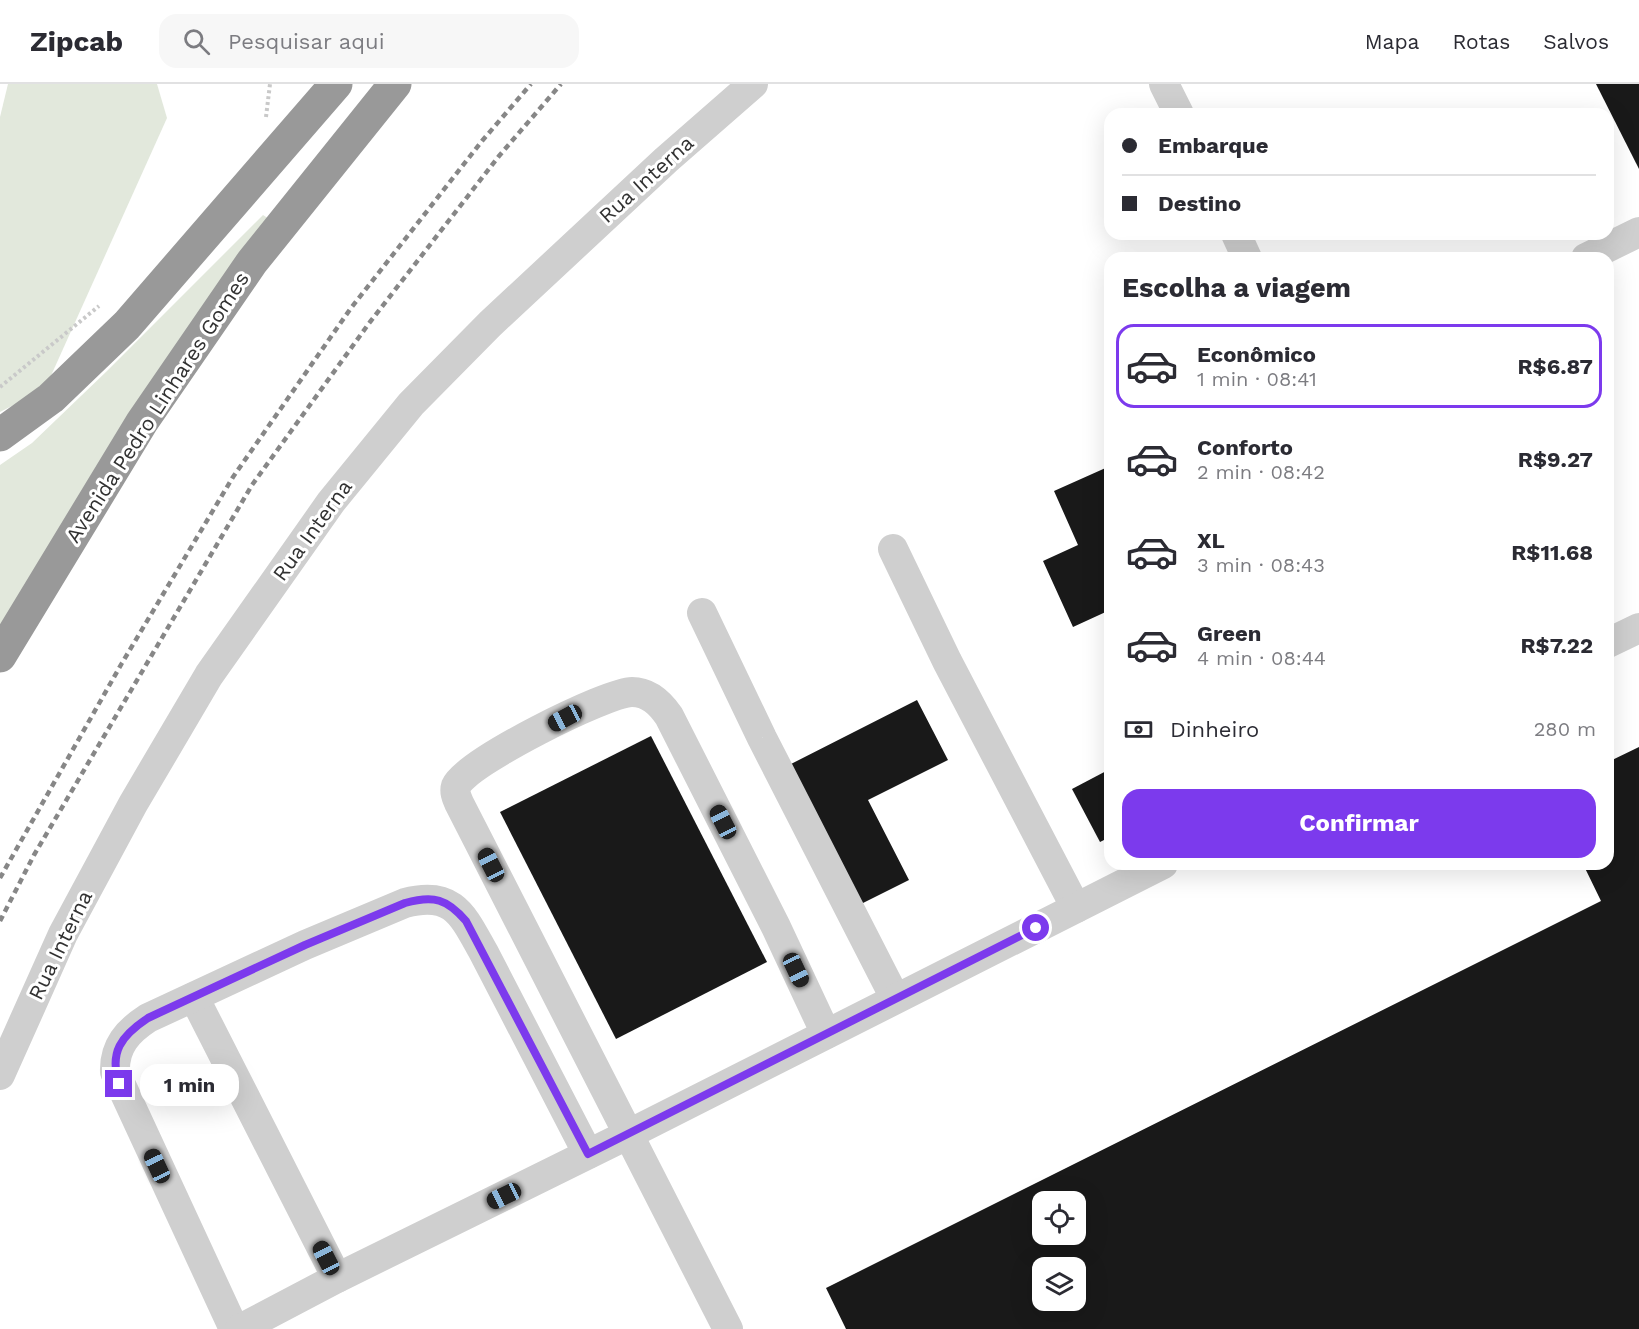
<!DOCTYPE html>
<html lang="pt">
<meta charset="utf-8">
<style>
:root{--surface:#fff;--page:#f7f7f7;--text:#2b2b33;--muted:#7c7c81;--line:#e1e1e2;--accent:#7c3aed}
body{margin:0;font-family:"Work Sans",sans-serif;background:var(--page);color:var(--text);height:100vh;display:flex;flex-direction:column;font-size:22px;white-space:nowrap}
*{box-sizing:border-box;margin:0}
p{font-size:20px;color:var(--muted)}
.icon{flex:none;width:33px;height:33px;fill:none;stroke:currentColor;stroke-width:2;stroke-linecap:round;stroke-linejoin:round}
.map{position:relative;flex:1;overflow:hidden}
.drawer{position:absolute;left:1104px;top:168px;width:510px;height:618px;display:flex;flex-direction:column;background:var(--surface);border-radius:18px;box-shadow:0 6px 24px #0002}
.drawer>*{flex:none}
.banner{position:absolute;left:1104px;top:24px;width:510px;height:132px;border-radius:18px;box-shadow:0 6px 24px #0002;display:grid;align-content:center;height:132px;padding:0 18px;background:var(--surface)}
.controls{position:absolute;left:1032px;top:1107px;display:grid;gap:12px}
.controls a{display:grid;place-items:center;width:54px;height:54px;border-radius:12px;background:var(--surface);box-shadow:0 6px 24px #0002;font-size:30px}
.end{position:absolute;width:27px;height:27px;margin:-14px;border:8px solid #7c3aed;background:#fff;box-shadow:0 0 0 3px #fff}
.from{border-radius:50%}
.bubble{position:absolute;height:42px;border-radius:18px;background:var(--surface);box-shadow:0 6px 24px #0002;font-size:20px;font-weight:700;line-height:42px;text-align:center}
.car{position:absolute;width:18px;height:36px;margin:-18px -9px;border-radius:8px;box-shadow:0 0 4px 2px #0007;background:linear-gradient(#222 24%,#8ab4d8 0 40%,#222 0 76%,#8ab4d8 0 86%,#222 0)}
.banner b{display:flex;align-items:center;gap:21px;height:57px;font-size:22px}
.banner b+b{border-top:2px solid var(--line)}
.banner i{width:15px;height:15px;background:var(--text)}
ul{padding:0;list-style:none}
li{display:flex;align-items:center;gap:18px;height:84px;margin:0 12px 9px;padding:0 6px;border:3px solid transparent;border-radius:18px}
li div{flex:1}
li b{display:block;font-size:22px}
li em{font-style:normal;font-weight:700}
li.selected{border-color:var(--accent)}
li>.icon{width:54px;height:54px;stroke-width:1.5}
h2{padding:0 18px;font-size:27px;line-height:72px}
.pay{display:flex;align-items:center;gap:15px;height:66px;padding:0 18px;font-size:22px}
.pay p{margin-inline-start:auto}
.action{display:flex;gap:12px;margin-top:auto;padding:12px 18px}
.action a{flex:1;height:69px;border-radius:18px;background:var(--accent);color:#fff;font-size:24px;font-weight:700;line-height:69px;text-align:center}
header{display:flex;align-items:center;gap:36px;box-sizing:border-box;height:84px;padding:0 30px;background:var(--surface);border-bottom:2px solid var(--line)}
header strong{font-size:28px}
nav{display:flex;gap:33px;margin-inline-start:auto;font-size:21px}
.search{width:420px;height:54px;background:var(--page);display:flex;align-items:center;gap:15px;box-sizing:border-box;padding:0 21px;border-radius:18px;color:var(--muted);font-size:22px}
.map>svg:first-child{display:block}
</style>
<header>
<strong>Zipcab</strong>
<div class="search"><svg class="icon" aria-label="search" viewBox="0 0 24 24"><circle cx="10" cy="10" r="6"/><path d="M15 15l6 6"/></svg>Pesquisar aqui</div>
<nav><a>Mapa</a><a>Rotas</a><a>Salvos</a></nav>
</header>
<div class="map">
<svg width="1639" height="1245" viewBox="0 0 1639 1245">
<rect width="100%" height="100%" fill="#fff"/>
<!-- green -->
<g fill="#e2e8dc">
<path d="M8,0h149l10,34 -122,271 -45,23v-295z"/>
<path d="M263,131l11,7 -274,412v-169l32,-22 75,-72z"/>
</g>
<!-- building -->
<g fill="#191919" fill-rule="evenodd">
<path d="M1596,0h43v85z"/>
<path d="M1110,382v144l-37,17 -30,-66 35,-16 -24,-54z"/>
<path d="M917,616l31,60 -80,40 41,80 -48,24 -72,-139z"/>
<path d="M651,652l116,226 -151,77 -116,-227z"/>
<path d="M1639,663v582h-793l-20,-41 775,-387 -18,-37h25v-102zM1042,1118h34v32h-34zM1042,1184h34v32h-34z"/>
<path d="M1110,685v68l-10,5 -28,-53z"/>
</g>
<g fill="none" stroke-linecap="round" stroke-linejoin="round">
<!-- path -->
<g stroke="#c9c9c9" stroke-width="4" stroke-dasharray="3 3" stroke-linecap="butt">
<path d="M266,33l4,-33"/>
<path d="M0,303l99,-81"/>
</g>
<!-- minor -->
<g stroke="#cfcfcf" stroke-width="30">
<path d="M1164,0l15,30"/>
<path d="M1236,150l11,24"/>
<path d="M1586,174l53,-26"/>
<path d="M893,465l54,112 129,247"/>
<path d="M702,529l60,125 133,260"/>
<path d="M1608,559l31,-15"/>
<path d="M194,913l143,281"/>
<path d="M0,991l63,-141 70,-130 76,-129 122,-173 80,-98 79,-80 176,-164 87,-76"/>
<path d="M234,1245l-119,-257c-1,-26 13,-41 33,-54l157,-73 100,-42c49,-13 58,13 79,50l104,201"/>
<path d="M240,1245l97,-51 292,-144 534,-270"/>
<path d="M728,1245l-269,-526c-2,-5 -5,-11 -3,-17 9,-23 151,-94 176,-94 17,0 28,11 37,24l107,211 50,107"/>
</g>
<!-- highway -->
<g stroke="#999" stroke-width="33">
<path d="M0,351l51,-37 76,-73 209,-241"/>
<path d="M0,572l142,-234 110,-160 143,-178"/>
</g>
<!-- rail -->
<g stroke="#878787" stroke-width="4.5" stroke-dasharray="6 4.5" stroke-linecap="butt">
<path d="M0,794l122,-215 111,-186 118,-169 131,-167 49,-57"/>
<path d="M0,837l34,-66 218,-370 118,-163 129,-166 62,-72"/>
</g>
</g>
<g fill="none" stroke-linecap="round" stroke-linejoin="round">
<!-- route -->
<path stroke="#7c3aed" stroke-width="8" d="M119,1000c-10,-32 2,-48 29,-66l157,-73 100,-42c29,-8 42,-4 61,18l122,233 448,-226"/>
</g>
<g text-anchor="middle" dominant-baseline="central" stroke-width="6" stroke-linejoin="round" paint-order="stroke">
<!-- street labels -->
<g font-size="21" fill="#323232" stroke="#fff">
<text transform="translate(646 95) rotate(-42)">Rua Interna</text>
<text transform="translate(157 323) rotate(-57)">Avenida Pedro Linhares Gomes</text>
<text transform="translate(312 446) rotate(-54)">Rua Interna</text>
<text transform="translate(60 861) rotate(-64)">Rua Interna</text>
</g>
</g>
</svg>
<div class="controls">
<a><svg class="icon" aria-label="locate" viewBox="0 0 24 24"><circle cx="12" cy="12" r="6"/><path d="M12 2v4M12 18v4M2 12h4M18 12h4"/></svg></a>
<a><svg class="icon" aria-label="layers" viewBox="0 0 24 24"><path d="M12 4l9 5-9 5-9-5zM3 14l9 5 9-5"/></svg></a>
</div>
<i class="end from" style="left:1036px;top:844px"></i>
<i class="end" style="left:119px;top:1000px"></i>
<div class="bubble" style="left:140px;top:980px;width:99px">1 min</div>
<i class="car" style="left:565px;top:634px;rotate:242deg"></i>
<i class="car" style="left:723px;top:738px;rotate:333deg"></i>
<i class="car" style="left:491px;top:781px;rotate:333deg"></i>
<i class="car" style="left:796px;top:886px;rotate:155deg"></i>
<i class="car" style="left:157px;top:1082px;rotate:335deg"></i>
<i class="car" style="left:504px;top:1112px;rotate:244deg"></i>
<i class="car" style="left:326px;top:1174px;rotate:333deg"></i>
<div class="banner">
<b><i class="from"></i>Embarque</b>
<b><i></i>Destino</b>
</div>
<section class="drawer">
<h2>Escolha a viagem</h2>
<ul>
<li class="selected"><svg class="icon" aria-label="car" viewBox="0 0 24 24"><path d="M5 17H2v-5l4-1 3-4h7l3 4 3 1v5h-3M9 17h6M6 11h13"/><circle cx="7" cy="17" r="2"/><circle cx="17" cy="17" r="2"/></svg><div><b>Econômico</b><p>1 min · 08:41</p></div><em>R$6.87</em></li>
<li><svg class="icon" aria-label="car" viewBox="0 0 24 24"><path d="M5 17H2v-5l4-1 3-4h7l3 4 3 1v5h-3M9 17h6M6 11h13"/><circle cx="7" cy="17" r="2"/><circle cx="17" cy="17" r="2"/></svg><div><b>Conforto</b><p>2 min · 08:42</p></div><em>R$9.27</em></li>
<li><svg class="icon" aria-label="car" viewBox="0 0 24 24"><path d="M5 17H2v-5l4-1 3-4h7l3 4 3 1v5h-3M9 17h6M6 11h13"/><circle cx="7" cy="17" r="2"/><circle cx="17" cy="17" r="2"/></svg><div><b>XL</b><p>3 min · 08:43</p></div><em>R$11.68</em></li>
<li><svg class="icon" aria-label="car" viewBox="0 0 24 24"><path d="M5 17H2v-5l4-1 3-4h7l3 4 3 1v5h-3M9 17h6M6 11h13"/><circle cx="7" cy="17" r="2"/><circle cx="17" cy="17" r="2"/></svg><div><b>Green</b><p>4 min · 08:44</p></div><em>R$7.22</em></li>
</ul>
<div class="pay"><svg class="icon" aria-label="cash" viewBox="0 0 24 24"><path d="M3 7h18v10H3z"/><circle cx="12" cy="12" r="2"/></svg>Dinheiro<p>280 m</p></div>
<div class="action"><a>Confirmar</a></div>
</section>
</div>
